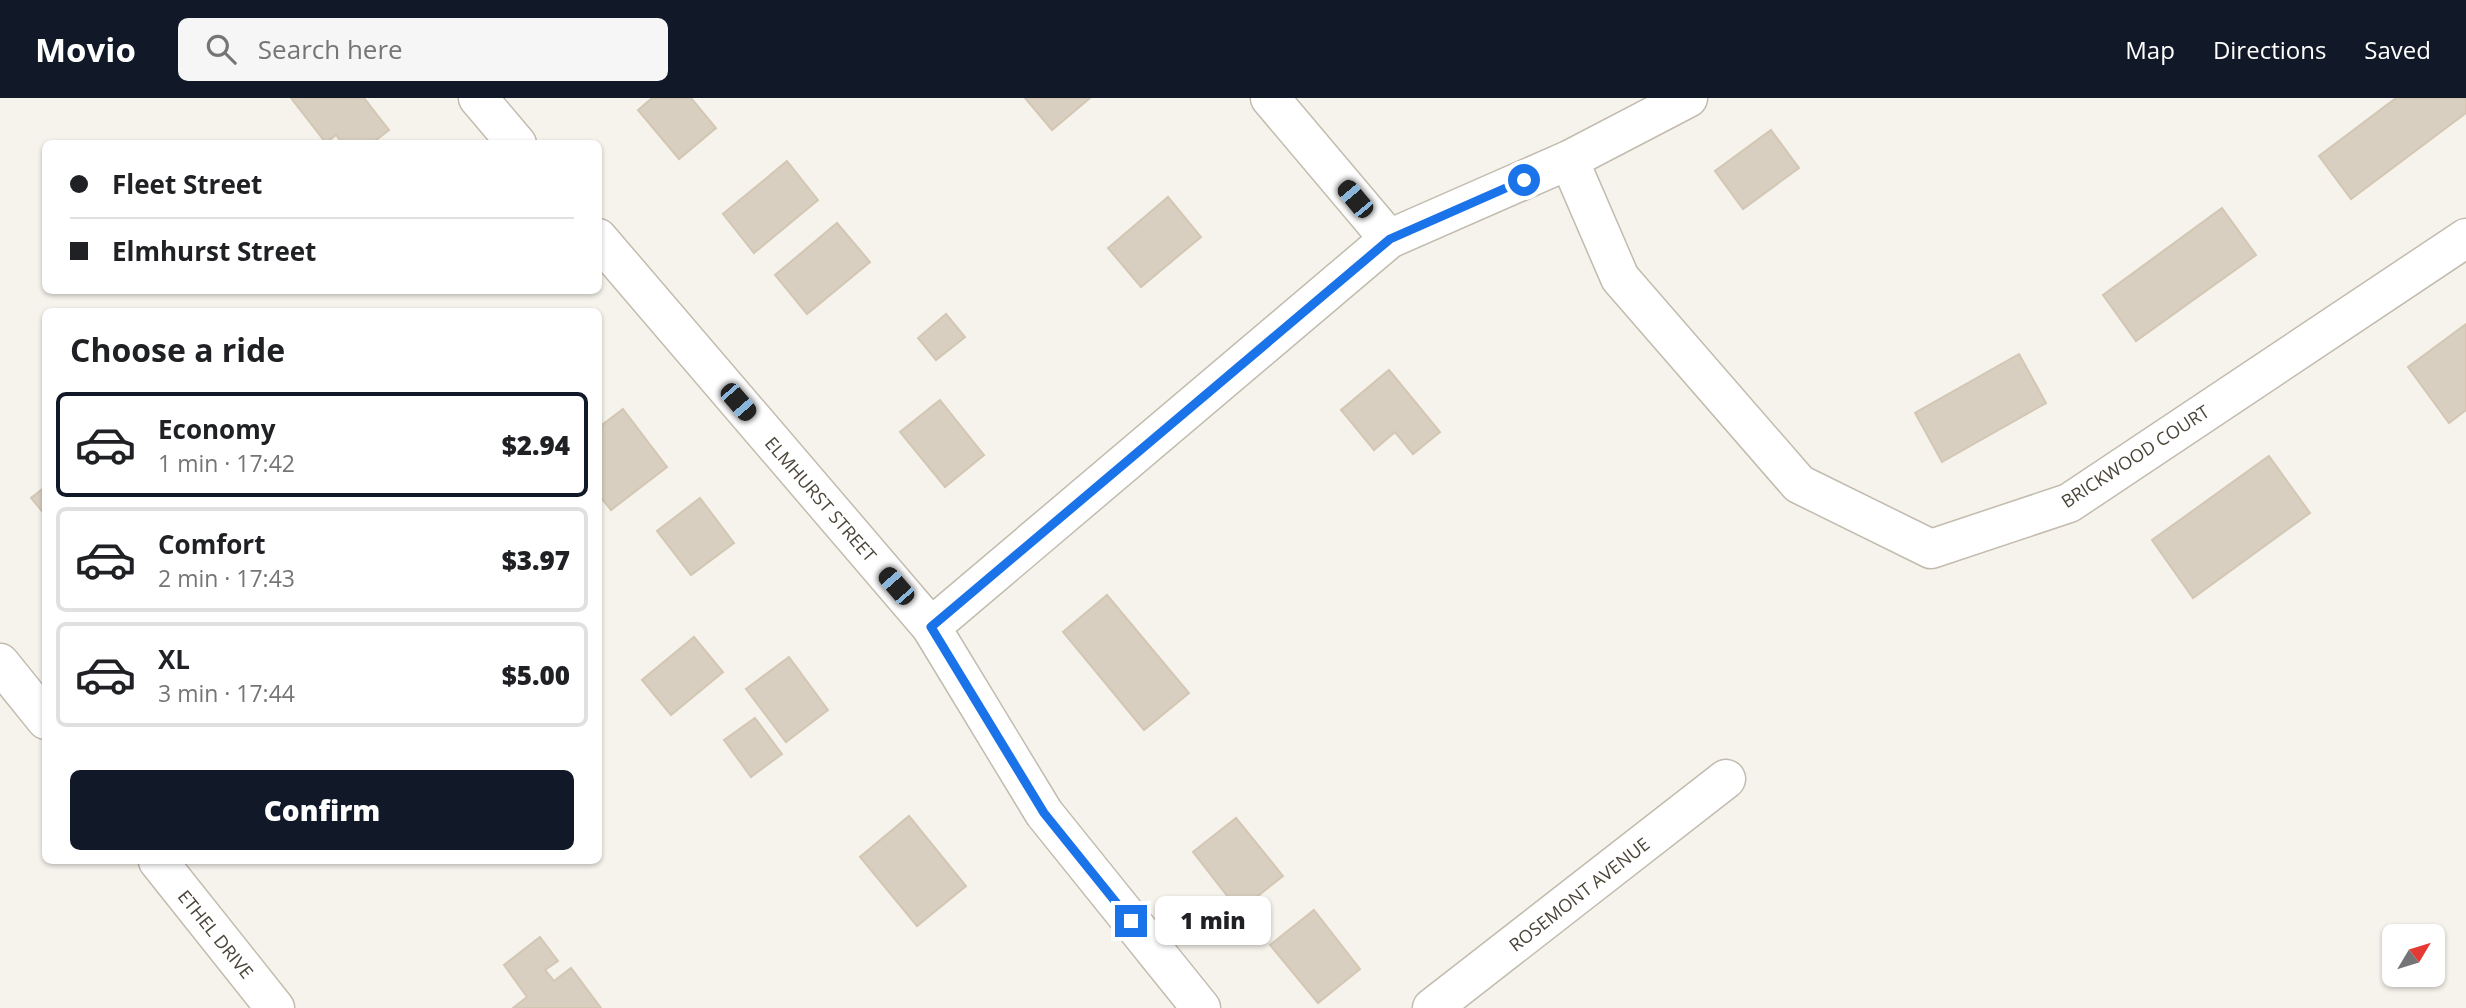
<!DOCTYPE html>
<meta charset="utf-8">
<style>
:root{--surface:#fff;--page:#f6f6f6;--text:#202124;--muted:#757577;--line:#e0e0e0;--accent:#111827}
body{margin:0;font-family:"Open Sans",sans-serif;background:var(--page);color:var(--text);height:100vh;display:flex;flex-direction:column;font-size:26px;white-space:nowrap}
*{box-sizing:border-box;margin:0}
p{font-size:23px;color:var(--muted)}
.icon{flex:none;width:38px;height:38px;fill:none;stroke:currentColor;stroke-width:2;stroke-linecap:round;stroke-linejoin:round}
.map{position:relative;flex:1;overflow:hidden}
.details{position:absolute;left:42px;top:210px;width:560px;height:556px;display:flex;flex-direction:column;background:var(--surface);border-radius:10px;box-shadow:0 2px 5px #0004}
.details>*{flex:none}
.top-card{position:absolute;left:42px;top:42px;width:560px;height:154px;border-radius:10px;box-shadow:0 2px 5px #0004;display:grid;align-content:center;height:154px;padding:0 28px;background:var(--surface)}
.needle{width:46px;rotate:52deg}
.fabs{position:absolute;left:2382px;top:826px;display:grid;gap:14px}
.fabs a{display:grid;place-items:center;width:63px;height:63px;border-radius:10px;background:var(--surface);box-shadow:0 2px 5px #0004;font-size:35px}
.end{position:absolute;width:32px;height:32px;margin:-16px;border:9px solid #1a73e8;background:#fff;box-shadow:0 0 0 4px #fff}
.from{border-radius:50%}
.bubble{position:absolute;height:49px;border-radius:10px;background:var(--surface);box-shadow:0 2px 5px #0004;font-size:23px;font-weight:800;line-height:49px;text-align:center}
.car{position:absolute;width:21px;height:42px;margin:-21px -10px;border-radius:9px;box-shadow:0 0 5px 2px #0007;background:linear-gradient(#222 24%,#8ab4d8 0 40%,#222 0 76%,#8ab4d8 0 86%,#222 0)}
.top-card b{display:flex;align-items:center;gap:24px;height:66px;font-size:26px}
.top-card b+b{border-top:2px solid var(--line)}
.top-card i{width:18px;height:18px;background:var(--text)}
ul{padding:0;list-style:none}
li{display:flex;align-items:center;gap:21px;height:105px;margin:0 14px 10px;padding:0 14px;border:4px solid var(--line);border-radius:10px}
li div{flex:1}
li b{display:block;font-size:26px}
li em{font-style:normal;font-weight:800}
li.active{border-color:var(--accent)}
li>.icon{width:63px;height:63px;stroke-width:1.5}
h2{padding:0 28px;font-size:32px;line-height:84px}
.button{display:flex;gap:14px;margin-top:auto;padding:14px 28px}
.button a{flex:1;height:80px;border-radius:10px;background:var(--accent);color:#fff;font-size:28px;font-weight:800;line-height:80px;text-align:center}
header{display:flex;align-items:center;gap:42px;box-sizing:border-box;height:98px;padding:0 35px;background:var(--accent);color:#fff}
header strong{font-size:33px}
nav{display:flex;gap:38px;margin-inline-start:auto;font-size:24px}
.search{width:490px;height:63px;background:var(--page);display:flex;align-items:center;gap:18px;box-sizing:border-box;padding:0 24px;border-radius:10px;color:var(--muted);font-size:26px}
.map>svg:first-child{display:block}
</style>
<header>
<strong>Movio</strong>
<div class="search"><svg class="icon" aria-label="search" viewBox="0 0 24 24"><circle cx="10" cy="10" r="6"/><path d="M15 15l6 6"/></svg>Search here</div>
<nav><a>Map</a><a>Directions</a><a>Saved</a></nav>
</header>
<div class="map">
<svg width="2466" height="910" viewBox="0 0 2466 910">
<rect width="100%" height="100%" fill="#f6f3ec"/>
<!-- building -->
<g fill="#d8cfc1" stroke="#d3c7b4" stroke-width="2">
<path d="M291,0h73l25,32 -18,14h-28l-7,-9 -10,8z"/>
<path d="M652,0h39l25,30 -37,31 -41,-49z"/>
<path d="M1025,0h65l-38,32z"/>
<path d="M2396,0h70v15l-115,86 -32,-43z"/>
<path d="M1771,32l28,38 -56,41 -28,-38z"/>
<path d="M787,63l31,39 -64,53 -31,-39z"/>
<path d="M1168,99l33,40 -60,50 -33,-39z"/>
<path d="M2222,110l34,47 -120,86 -33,-46z"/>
<path d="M837,125l33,39 -63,52 -32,-39z"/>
<path d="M946,216l19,23 -29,23 -18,-22z"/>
<path d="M2466,226v86l-17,13 -41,-56z"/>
<path d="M2019,256l27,49 -104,59 -27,-49z"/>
<path d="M1389,272l51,62 -27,22 -18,-22 -21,18 -33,-40z"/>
<path d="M940,302l44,55 -39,32 -45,-55z"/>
<path d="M623,311l44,58 -56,43 -13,-16v-66z"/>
<path d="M2269,358l41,57 -117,85 -41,-58z"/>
<path d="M46,388v30l-15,-18z"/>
<path d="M700,400l34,45 -43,32 -34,-44z"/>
<path d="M1107,497l82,98 -45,37 -81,-98z"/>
<path d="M694,539l29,35 -52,43 -29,-35z"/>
<path d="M789,559l39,53 -42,32 -40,-53z"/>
<path d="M755,620l27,36 -31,23 -27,-37z"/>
<path d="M909,718l57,70 -49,40 -57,-69z"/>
<path d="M1236,720l47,58 -44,35 -46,-59z"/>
<path d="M1314,812l46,59 -42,34 -48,-58z"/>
<path d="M540,839l18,24 -13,9 9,11 17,-13 30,40h-88l14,-11 -23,-32z"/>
</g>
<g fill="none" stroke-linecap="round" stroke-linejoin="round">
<!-- minor casing -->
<g stroke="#c2bbae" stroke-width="41">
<g id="minor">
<path d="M478,0l39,46"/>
<path d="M1270,0l119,141"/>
<path d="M1569,62l51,118 179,206 132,65 138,-46 397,-265"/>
<path d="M598,140l333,389 113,186 157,195"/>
<path d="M931,529l458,-388 180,-79 119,-62"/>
<path d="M0,565l46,57"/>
<path d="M158,763l117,147"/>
<path d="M1432,910l294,-229"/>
</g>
</g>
<!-- minor -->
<use href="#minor" stroke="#fff" stroke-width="38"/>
</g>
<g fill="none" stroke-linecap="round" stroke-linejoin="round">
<!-- route -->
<path stroke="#1a73e8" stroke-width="9" d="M1131,823l-87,-108 -113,-186 459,-388 134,-59"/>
</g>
<g text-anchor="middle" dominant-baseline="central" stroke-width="5" stroke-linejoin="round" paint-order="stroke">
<!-- street labels -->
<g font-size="18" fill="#4b4439" stroke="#fff">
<text transform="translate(2135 358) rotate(-33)">BRICKWOOD COURT</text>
<text transform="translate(821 401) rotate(49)">ELMHURST STREET</text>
<text transform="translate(1579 796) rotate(-38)">ROSEMONT AVENUE</text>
<text transform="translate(216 836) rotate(51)">ETHEL DRIVE</text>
</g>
</g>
</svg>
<div class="fabs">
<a><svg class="needle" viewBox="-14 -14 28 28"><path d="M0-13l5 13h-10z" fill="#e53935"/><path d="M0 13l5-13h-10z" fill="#757577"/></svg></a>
</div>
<i class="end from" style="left:1524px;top:82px"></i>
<i class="end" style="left:1131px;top:823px"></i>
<div class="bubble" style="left:1155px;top:798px;width:116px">1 min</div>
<i class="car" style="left:1355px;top:101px;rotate:320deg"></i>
<i class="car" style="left:738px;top:304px;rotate:139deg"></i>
<i class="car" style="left:896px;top:488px;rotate:319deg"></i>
<div class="top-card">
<b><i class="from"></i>Fleet Street</b>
<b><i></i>Elmhurst Street</b>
</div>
<section class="details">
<h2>Choose a ride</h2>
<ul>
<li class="active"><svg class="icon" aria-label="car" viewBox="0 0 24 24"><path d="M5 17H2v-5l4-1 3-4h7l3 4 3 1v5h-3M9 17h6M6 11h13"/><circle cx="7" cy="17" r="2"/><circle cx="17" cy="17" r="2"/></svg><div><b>Economy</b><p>1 min · 17:42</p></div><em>$2.94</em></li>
<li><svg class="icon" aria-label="car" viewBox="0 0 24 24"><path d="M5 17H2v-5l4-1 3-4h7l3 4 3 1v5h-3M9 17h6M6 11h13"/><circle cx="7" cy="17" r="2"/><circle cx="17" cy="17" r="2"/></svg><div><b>Comfort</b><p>2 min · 17:43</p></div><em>$3.97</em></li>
<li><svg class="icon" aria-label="car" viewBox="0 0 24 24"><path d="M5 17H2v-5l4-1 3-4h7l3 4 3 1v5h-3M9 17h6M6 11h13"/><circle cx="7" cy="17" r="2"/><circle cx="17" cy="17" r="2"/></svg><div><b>XL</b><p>3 min · 17:44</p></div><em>$5.00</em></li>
</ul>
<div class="button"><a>Confirm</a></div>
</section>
</div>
